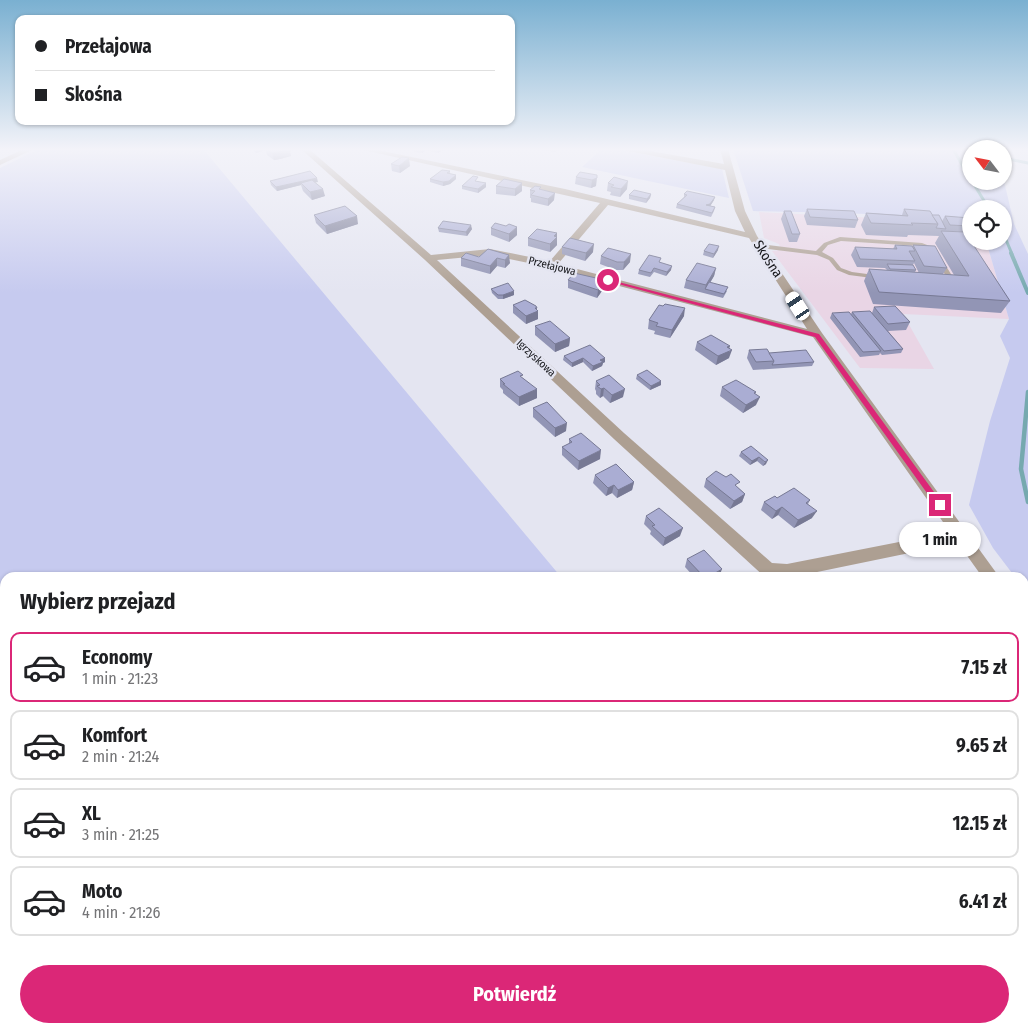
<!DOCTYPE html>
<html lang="pl">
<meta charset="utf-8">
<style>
:root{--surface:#fff;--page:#f2f2f2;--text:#202124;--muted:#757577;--line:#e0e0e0;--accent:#db2777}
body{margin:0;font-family:"Fira Sans Condensed",sans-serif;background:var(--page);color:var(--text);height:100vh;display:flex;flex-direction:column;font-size:19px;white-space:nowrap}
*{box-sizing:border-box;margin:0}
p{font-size:16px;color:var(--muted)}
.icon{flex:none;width:28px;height:28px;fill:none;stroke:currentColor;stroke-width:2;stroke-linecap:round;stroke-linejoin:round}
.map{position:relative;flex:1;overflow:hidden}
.drawer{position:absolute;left:0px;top:572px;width:1029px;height:461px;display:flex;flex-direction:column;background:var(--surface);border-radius:15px 15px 0 0;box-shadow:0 1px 4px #0004}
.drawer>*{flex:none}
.banner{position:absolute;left:15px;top:15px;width:500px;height:110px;border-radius:10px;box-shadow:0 1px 4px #0004;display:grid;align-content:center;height:110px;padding:0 20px;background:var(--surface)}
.needle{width:32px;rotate:302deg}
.tools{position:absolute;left:962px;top:140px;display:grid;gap:10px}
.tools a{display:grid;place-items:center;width:50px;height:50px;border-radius:50%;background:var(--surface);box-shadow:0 1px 4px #0004;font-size:25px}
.end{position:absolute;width:22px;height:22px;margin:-11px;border:6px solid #db2777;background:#fff;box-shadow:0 0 0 2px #fff}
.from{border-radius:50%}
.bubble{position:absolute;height:35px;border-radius:18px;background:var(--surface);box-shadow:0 1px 4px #0004;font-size:16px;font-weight:700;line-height:35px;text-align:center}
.car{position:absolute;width:15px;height:30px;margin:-15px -8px;border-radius:6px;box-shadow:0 0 4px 1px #0007;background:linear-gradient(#fff 24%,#345 0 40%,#fff 0 76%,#345 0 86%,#fff 0)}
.banner b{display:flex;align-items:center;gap:18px;height:48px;font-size:19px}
.banner b+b{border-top:1px solid var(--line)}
.banner i{width:12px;height:12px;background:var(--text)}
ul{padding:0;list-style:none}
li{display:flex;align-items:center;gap:15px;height:70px;margin:0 10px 8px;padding:0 10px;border:2px solid var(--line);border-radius:10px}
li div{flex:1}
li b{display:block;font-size:19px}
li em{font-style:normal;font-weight:700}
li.active{border-color:var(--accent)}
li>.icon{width:45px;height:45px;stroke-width:1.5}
h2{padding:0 20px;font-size:22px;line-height:60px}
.primary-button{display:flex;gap:10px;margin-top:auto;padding:10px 20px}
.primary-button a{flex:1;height:58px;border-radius:30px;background:var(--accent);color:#fff;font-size:20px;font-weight:700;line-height:58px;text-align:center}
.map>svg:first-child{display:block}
</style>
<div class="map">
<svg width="1028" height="1033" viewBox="0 0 1028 1033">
<rect width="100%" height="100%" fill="#e4e5f1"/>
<!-- industrial -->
<g fill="#e9d5e5">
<path d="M759,212l139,7 73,6v16h15l23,78 -106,-5 31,55 -74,-1 -88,-117 9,-1 -2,-6 -15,-6z"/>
<path d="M5,757v272h358l4,4h-367v-272z"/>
</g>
<!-- green -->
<g fill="#c6caef">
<path d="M39,149h164l358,428 -556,1v31l-5,-4v-437z"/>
<path d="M602,149h12l108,20 7,29 -147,-31z"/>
<path d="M733,149h238v32h33l10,43 14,30v341l-4,-6v-11l-9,-1 -22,-29 -24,-43 21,-84 20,-63 -10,-22 9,-17 -23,-78h18v-32h-33v15c-71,-12 -146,-11 -218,-13z"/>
<path d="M442,1029h480l-3,4h-473z"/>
</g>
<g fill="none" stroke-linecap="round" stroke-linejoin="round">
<!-- stream-far2 -->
<g stroke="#76a9af" stroke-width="3">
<path d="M953,149l18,31"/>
<path d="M1004,158l24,5"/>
<path d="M972,181l17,28"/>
<path d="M1004,235l8,19"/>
</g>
<!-- stream-far1 -->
<path stroke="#76a9af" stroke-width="4" d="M1011,253l17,40"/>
<!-- stream -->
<path stroke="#76a9af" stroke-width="4.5" d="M1028,392l-7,77 7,33"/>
<!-- lane -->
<g fill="#ad9f92" fill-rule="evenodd">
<path d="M840,237l82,6 13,5 19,31 -8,4h-4v-2l5,-3 -16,-28 -12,-4 -78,-5 -13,4 -6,7 11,6 8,10 11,4 30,4 1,1 -3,2 -31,-4 -12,-5 -8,-10 -12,-5 -58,-7 -3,-2 3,-2 57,7 8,-8z"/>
<rect x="0" y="677" width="5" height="12"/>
<path d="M5,946v18l-5,2v-18z"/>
<path d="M286,1029h19l1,4h-19z"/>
<path d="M403,1029h19l1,4h-19z"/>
</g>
<!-- street -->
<g fill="#ad9f92" fill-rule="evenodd">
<path d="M24,149h10l-34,16v-5z"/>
<path d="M301,149h8l122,106 59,-6 60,12 50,-58 -241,-54h14l192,40 180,43 -10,-21 -10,-41 -97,-19 -4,-2h15l85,15 -4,-15h8l17,62 12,25 65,97 178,245h-17l-25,-35 -170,35h-22l-152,-139 -189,-179zM608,205l141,33 58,91 -249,-65zM490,255l53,11 270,71 137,195 -163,32 -15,-1 -148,-130 -187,-173z"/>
<path d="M1024,613l4,2v20l-4,-2z"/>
<path d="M1024,796l4,1v23l-4,-1z"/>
</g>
</g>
<!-- wall -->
<g fill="#9295b5" fill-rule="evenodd">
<path d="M252,149h39v2l-1,1 1,4 -11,3 -6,1 -7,-5 -1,-5 -10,3z"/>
<path d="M414,149h30l-6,4 -12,-3 -4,3 -8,-1z"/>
<path d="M538,149h21l-4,3z"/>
<path d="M391,164l19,2 -10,7 -8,-2z"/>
<path d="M450,171v3l6,5 -6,5 -7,2 -13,-4v-3z"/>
<path d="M597,175l-1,11 -5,2 -16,-4 1,-7z"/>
<path d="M504,179l18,12 -7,5 -19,-2v-8z"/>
<path d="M270,181l48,1h-3l10,14 -13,4 -9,-9 -2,-6 -24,6 -6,-6z"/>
<path d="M478,181l8,6 -8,6 -16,-4v-3z"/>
<path d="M608,183l19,6 -7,8 -10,-2 1,-3 -4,-1z"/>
<path d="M541,189l13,11 -6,6 -17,-4v-4h-1v-8z"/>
<path d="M651,194l-1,4 -4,5 -17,-4v-4z"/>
<path d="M684,194l30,6 -4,6 5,1 -1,4 -3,6 -35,-9 1,-4 7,-7z"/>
<path d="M807,209l51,11 -3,8 -48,-3 -3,-9z"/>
<path d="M904,209l38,12 3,-5 26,4v14h-5l44,67 -9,12 -128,-9 -9,-23 5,-12 18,1 -2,-2 -28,-1 -6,-12 4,-8 38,2 2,-4 18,1v-1l34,23 -4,6 11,1 -19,-32 4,-7 -31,-1 -1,2 -41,-2 -5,-10 5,-12 36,2zM914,263l5,10 -4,-1 1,-2 -3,-5z"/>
<path d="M784,211l16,23 -3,8h-8l-8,-23z"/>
<path d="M314,215l44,9 -31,10 -11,-11z"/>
<path d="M438,228l34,1 -5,7 -28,-4z"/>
<path d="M491,228l26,7 -8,7 -18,-7z"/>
<path d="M557,237v8l-7,7 -22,-6v-8z"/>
<path d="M562,247l31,5 -8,9 -23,-7z"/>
<path d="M488,249l22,14 -5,5 -8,-2 -7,8 -29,-8v-8l18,-1z"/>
<path d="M718,250l-5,8 -10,-3 1,-4z"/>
<path d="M601,256l29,6 -7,8h-7l-16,-6z"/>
<path d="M660,263l11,7 -5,6 -12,-4 -4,5 -12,-3 1,-4z"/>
<path d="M716,268l-2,8 -4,7 17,8 -4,7 -39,-10 2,-8z"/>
<path d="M568,280l36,8 -7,10 -29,-10z"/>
<path d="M491,289l23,6 -11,4h-5l-6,-6z"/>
<path d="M513,305l24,5 1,1v8l-12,5 -13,-11z"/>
<path d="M874,307l36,15 -4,8 -18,1 15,18 -2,4 -19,2 -2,-2 -1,2 -19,2 -30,-39 2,-5 19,1 1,-2 20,1z"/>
<path d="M684,316l-14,22 -16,-4 1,-3 -7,-2 1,-9z"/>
<path d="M535,326l35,12 -1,8 -14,6 -20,-17z"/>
<path d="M697,342l32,6v10l-13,7 -21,-15z"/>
<path d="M749,350l65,12 -2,4 -59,4 -6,-12z"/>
<path d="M564,356l41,2v4l-2,1 -1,3 -10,5 -9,-9 -11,5 -9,-7z"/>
<path d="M637,375l24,6v4l-11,5 -14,-11z"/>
<path d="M522,378l15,20 -18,8 -16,-13v-3l-3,-3v-8z"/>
<path d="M596,381l27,16 -13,6 -7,-7 -3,2 -4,-4v-3l-1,-2z"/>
<path d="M722,387l34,5 -1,2 1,11 -13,8 -23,-17z"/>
<path d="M533,408l33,23 -11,6 -22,-20z"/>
<path d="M569,439l31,20 -22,11 -16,-15v-8l7,-3z"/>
<path d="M751,446l15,18 -3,2 -6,-5 -7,4 -11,-9 2,-4z"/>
<path d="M595,475l39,7 -2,8 -15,8 -5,-5 -6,3 -13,-13z"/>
<path d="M706,479l31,8 8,7 -3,8 -12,7 -26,-22z"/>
<path d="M777,498l33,2 -2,4 4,14 -18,10 -16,-13 -6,4 -11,-9 3,-8z"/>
<path d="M646,516l34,20 -17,10 -13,-12 1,-3 -7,-7z"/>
<path d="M687,559l32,18 -2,1h-22l-10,-11z"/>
</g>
<!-- shaded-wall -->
<g fill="#777994">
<path d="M255,149h10l1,1 -10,3z"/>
<path d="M286,149h5v2l-1,1 1,4 -11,3 -6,1 -2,-7z"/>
<path d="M422,149h4v1l-4,3z"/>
<path d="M438,149h6l-6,4z"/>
<path d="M409,158l1,8 -10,7 -1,-7z"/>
<path d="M456,175v4l-6,5 -7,2v-4z"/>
<path d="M597,175l-1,11 -5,2 1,-8z"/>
<path d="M317,178l1,4 -15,3 -2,-2v2l-24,6 -1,-4z"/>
<path d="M628,181l-1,8 -7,8 1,-8z"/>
<path d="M486,183v4l-8,6v-4z"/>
<path d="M522,183v8l-7,5v-7z"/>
<path d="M323,189l2,7 -13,4 -2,-8z"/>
<path d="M555,193l-1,7 -6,6v-7z"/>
<path d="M651,194l-1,4 -4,5 1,-4z"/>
<path d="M715,197l-1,3 -5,8 -3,-3z"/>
<path d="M357,216l1,8 -31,10 -2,-8z"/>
<path d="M471,225l1,4 -5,7 -1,-4z"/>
<path d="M517,227v8l-8,7v-8z"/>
<path d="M557,233v12l-7,7v-8l4,-8z"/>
<path d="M594,244l-1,8 -8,9 1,-8z"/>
<path d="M719,246l-1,4 -5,8 1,-4z"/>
<path d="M631,254l-1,8 -7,8 1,-8z"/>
<path d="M509,255l1,8 -5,5v-8z"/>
<path d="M497,258v8l-7,8v-8z"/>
<path d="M672,266l-1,4 -5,6 1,-4z"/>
<path d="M716,268l-2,8 -8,13h-1l-1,4 2,-8z"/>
<path d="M605,280l-1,8 -7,10 1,-8z"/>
<path d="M514,291v4l-11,4v-4z"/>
<path d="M535,308h2l-1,4 2,-1v8l-12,5v-8z"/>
<path d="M685,308l-1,8 -14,22 2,-8z"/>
<path d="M570,338l-1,8 -14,6v-8z"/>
<path d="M730,346l-2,6 4,-2 -3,8 -13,7 2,-9 9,-9z"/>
<path d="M583,358v4l-11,5v-4z"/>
<path d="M605,358v4l-2,1 -1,3 -10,5 1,-5 7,-6z"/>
<path d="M661,381v4l-11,5 1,-4z"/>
<path d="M604,388l-1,8 -3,2 1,-9z"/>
<path d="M537,389v9l-18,8v-9z"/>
<path d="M625,389l-2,8 -13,6 2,-8z"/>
<path d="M760,397l-4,8 -13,8 3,-8z"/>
<path d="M567,423l-1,8 -11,6v-9z"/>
<path d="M601,450l-1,9 -22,11 1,-9z"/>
<path d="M759,457l-2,4 -7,4 2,-4z"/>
<path d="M768,460l-2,4 -3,2 2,-4z"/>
<path d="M634,482l-2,8 -15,8 1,-8z"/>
<path d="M614,485l-2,8 -6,3 2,-8z"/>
<path d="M745,494l-3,8 -12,7 4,-8z"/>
<path d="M782,507l-4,8 -6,4 4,-8z"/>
<path d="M817,511l-5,7 -18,10 4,-8z"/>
<path d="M683,528l-3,8 -17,10 2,-8z"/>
<path d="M722,569l-3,8 -2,1h-10z"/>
<path d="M264,1029h10l4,4h-10z"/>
</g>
<!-- building -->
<g fill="#aaadd3" stroke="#777994">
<path d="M267,149h22l-11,3 -6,1z"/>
<path d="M402,157l7,1 -10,8 -8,-2z"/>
<path d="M442,170l8,1 -3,2 9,2 -7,6 -6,1 -13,-3z"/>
<path d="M310,171l7,7 -41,9 -6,-6z"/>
<path d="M580,172l17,3v3l-5,2 -16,-3z"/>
<path d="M473,176l5,1 -3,4 11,2 -8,6 -16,-3z"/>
<path d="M614,177l14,4 -7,8 -10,-2 3,-2 -6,-2z"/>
<path d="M504,179l18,4 -7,6 -19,-3z"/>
<path d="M312,180l11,9 -13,3 -9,-9z"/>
<path d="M535,186l6,1 -2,2 16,4 -7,6 -17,-4 4,-4 -5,-1z"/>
<path d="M634,190l17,4 -4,5 -18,-4z"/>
<path d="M687,191l28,6 -5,7 -4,1 9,2 -3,6 -35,-9 10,-9 -3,-1z"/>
<path d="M345,206l12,10 -32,10 -11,-11z"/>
<path d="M807,209l47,2 4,9 -48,-3z"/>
<path d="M904,209l26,2 8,13 -27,-1 2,2 -42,-2 -5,-10 42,3z"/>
<path d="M784,211h7l9,23h-8z"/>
<path d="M932,215h7l7,14 -10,-1 2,-4z"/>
<path d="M945,216l25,2 1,2v6l-21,-1z"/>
<path d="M443,221l28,4 -5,7 -28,-4z"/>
<path d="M495,223l11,3 3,-2 8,3 -8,7 -18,-6z"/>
<path d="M537,229l20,4 -3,3 3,1 -7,7 -22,-6z"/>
<path d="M941,231l24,1 45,69 -131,-9 -10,-23 100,7z"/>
<path d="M570,238l24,6 -8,9 -24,-6z"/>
<path d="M709,244l10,2 -5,8 -10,-3z"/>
<path d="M895,245l17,1 3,5h-6l6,10 -55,-2 -5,-12 42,2z"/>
<path d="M913,245l22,1 12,22 -23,-2z"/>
<path d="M608,248l23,6 -7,8h-7l-16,-6z"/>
<path d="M488,249l21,6 -4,5 -8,-2 -7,8 -29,-8 5,-5 13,4z"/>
<path d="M649,255l12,3 -2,4 13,4 -5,6 -13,-4 -3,5 -12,-3z"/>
<path d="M697,263l19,5 -10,17 -20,-5z"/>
<path d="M887,264l26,1 3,5 -26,-1z"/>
<path d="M574,273l31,7 -7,10 -30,-10z"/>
<path d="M709,282l19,5 -4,7 -19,-5z"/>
<path d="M508,283l6,8 -11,4h-5l-7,-6z"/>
<path d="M525,300l11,6 1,2h-2l3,3 -12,5 -13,-11z"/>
<path d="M665,304l20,4 -13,22 -16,-4 2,-3 -9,-3 10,-15 4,1z"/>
<path d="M895,306l15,16 -22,2 -14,-17z"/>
<path d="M870,311l33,38 -19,2 -32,-39z"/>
<path d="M849,312l32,39 -18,1 -31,-39z"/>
<path d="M550,321l20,17 -15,6 -20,-18z"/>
<path d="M711,335l19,11 -3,1 5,3 -14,6 -21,-14z"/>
<path d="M590,345l15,13 -5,2 3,2 -10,4 -10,-8 -11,5 -8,-7z"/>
<path d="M767,349l7,12 -18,1 -7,-12z"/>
<path d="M806,350l8,12 -42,3 2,-4 -5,-8z"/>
<path d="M647,370l14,11 -10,5 -14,-11z"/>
<path d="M518,371l5,4 -3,1 17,13 -18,8 -16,-13h2l-5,-5z"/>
<path d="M609,375l16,14 -13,6 -8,-7 -3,1 -4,-3 3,-1 -4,-4z"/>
<path d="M736,380l20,12 -2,1 6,4 -14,8 -24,-18z"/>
<path d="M547,402l20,21 -12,5 -22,-20z"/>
<path d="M581,433l20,17 -22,11 -17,-14 10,-5 -3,-3z"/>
<path d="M751,446l17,14 -3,2 -6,-5 -7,4 -11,-9z"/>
<path d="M616,464l18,18 -16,8 -4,-5 -6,3 -13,-13z"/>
<path d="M716,471l10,6 5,-3 9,8 -5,3 10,9 -11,7 -28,-22z"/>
<path d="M794,488l16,12 -4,3 11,8 -19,9 -16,-13 -6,4 -12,-9 11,-6 2,2z"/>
<path d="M659,508l24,20 -18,10 -13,-12 3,-1 -9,-9z"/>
<path d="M704,550l18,19 -15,9h-2l-18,-19z"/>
<path d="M1024,667l4,7h-4z"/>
<path d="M53,1029h211l4,4h-212z"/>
</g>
<!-- sky -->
<linearGradient id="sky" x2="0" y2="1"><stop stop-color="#7ab0d1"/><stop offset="0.51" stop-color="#f3f3f9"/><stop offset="1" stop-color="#f3f3f9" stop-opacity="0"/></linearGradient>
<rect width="1028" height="293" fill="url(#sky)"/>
<!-- route -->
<path fill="#db2777" d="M607,279l212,55 123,169v4h-5l-122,-170 -208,-56z"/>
<g text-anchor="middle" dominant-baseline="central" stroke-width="5" stroke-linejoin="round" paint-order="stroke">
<!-- far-street labels -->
<g font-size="11" fill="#15161a" stroke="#e4e5f1">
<text transform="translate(552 266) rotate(14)">Przełajowa</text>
<text transform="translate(536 358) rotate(43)">Igrzyskowa</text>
</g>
<!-- street labels -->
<g font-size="14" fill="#15161a" stroke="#e4e5f1">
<text transform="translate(768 259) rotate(57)">Skośna</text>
</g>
</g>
</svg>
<div class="tools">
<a><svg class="needle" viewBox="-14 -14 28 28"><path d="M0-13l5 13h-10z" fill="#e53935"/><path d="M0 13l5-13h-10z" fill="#757577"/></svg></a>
<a><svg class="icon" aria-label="locate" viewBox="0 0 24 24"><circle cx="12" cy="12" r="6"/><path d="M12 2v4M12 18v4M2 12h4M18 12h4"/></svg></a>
</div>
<i class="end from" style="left:608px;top:280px"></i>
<i class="end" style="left:940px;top:505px"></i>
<div class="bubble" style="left:899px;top:522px;width:82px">1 min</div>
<i class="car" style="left:798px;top:306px;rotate:327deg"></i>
<div class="banner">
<b><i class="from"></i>Przełajowa</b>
<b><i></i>Skośna</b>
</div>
<section class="drawer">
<h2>Wybierz przejazd</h2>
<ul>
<li class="active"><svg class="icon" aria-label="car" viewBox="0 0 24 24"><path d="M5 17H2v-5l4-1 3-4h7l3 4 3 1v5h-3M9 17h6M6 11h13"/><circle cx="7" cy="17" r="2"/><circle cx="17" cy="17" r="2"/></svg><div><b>Economy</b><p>1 min · 21:23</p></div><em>7.15 zł</em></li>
<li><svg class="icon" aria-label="car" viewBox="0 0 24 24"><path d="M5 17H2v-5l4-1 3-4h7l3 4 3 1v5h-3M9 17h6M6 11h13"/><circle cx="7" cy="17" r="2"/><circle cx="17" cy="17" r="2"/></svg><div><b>Komfort</b><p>2 min · 21:24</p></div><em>9.65 zł</em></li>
<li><svg class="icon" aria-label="car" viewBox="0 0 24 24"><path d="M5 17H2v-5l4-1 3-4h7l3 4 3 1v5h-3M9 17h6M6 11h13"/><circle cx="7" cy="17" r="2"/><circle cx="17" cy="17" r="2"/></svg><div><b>XL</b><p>3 min · 21:25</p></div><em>12.15 zł</em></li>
<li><svg class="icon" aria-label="car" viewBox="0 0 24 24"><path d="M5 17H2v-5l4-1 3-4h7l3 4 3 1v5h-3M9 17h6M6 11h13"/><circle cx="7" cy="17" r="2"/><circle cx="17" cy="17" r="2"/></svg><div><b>Moto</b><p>4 min · 21:26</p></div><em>6.41 zł</em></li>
</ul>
<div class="primary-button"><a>Potwierdź</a></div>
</section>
</div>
